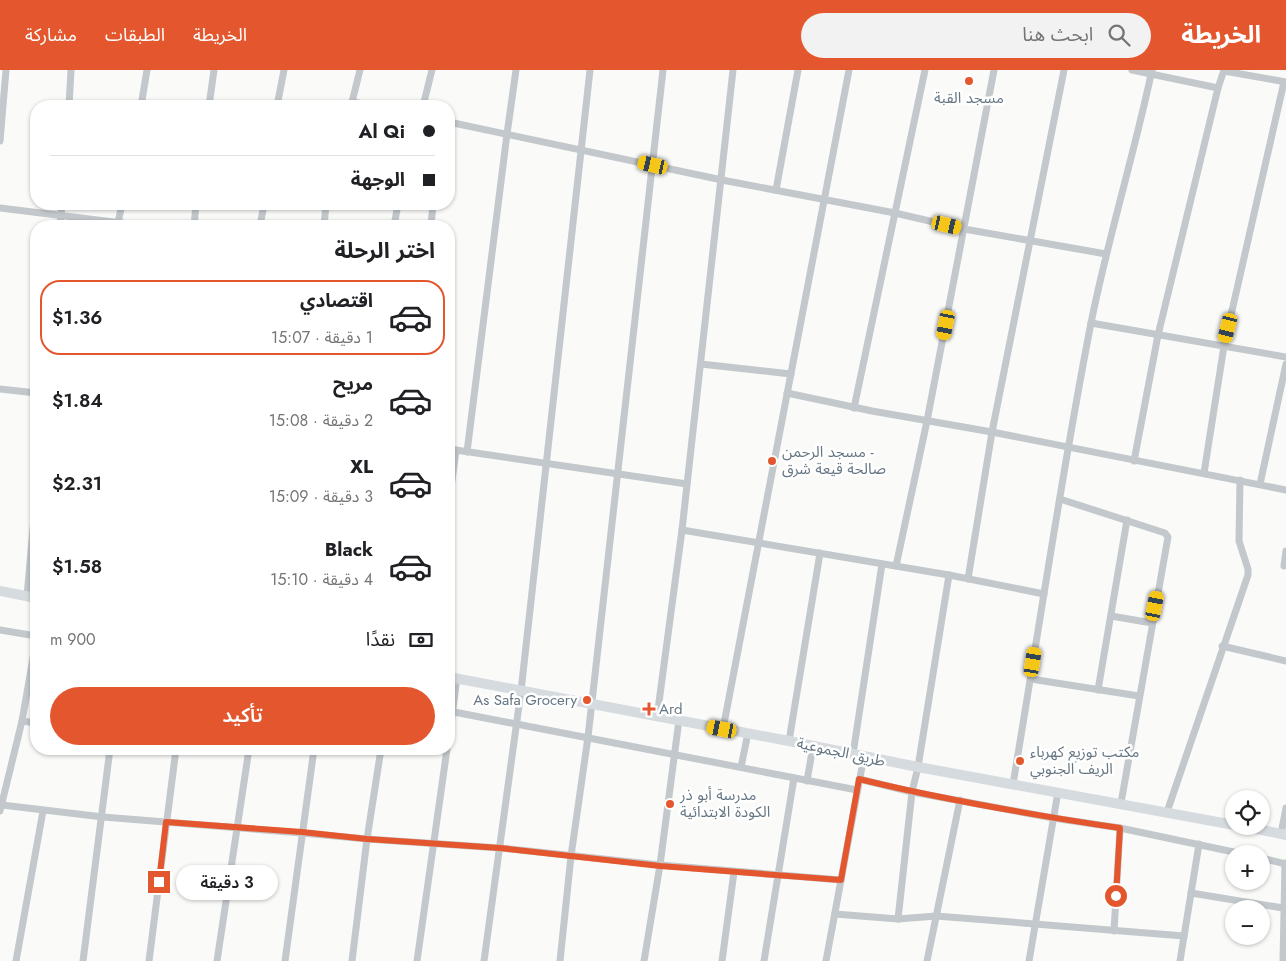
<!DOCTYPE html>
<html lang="ar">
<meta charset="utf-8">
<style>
:root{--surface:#fff;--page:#f2f2f2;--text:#202124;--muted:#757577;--line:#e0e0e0;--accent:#e4572e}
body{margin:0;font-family:Jost,"Noto Sans Arabic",sans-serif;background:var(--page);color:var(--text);direction:rtl;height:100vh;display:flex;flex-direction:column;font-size:19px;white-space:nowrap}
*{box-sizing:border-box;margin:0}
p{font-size:16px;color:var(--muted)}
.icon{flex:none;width:28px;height:28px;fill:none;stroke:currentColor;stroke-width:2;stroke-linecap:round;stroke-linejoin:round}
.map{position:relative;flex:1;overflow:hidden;direction:ltr}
.side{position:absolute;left:30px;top:150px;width:425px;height:535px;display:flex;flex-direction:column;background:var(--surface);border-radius:20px;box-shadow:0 1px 4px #0004;direction:rtl}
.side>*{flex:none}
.hud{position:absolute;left:30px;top:30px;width:425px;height:110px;border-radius:20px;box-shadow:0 1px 4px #0004;direction:rtl;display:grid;align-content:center;height:110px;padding:0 20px;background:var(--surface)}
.buttons{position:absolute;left:1225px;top:720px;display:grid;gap:10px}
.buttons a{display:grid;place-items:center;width:45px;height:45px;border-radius:50%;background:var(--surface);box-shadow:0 1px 4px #0004;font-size:25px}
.end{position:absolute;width:22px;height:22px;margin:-11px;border:6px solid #e4572e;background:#fff;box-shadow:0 0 0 2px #fff}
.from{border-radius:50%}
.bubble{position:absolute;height:35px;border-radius:18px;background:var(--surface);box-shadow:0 1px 4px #0004;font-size:16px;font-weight:600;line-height:35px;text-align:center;direction:rtl}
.car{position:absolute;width:15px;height:30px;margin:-15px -8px;border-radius:6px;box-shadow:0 0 4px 1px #0007;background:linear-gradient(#f5c518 24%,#345 0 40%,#f5c518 0 76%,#345 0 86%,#f5c518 0)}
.hud b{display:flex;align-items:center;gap:18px;height:48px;font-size:19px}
.hud b+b{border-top:1px solid var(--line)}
.hud i{width:12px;height:12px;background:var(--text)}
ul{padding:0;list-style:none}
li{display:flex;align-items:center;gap:15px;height:75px;margin:0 10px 8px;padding:0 10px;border:2px solid transparent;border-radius:20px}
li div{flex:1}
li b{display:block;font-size:19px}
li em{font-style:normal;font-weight:600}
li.active{border-color:var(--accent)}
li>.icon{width:45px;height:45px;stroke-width:1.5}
h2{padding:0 20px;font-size:22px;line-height:60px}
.pay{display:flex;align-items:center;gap:12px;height:55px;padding:0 20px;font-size:19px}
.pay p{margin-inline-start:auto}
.button{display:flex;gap:10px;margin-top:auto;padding:10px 20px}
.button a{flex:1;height:58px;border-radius:30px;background:var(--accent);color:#fff;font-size:20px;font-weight:600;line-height:58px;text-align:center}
header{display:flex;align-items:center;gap:30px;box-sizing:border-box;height:70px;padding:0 25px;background:var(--accent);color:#fff}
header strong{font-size:24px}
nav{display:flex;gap:28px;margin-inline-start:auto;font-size:18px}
.search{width:350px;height:45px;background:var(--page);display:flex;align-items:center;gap:12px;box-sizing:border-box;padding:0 18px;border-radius:28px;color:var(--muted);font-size:19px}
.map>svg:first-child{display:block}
</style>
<header>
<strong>الخريطة</strong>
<div class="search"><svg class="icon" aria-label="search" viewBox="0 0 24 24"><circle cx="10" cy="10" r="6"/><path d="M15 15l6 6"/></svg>ابحث هنا</div>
<nav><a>الخريطة</a><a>الطبقات</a><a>مشاركة</a></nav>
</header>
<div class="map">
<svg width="1286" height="891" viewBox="0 0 1286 891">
<rect width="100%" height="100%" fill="#fafaf8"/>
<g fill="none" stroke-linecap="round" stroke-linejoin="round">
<!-- minor -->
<g stroke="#c3c8cc" stroke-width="7">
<path d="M1132,0l86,18"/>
<path d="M1224,1l62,11"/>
<path d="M353,32l19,4"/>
<path d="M69,36l2,-36"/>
<path d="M141,36l6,-36"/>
<path d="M209,36l5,-36"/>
<path d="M277,36l7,-36"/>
<path d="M351,36l9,-36"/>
<path d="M423,36l9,-36"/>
<path d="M449,52l273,58 173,33 69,16 142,25"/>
<path d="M0,71l6,-71"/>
<path d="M776,120l22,-120"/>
<path d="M0,138l146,18"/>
<path d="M118,153l4,-19"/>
<path d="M60,156l2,-22"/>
<path d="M194,156l2,-22"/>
<path d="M260,156l4,-22"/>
<path d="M324,156l2,-22"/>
<path d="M394,156l4,-22"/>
<path d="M431,156l2,-22"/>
<path d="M1091,253l195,34"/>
<path d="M701,294l90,10"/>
<path d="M0,319l36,4"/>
<path d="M787,323l85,18 120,21 294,58"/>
<path d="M854,338l71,-338"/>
<path d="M449,379l238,35"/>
<path d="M467,382l40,-318 9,-64"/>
<path d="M1134,391l24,-126 60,-247 6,-18"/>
<path d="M1204,403l20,-127 60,-264"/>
<path d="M1260,414l26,-120"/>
<path d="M1060,429l105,34 3,4 -47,266"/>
<path d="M449,433l7,-53"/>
<path d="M682,460l267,45 95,19"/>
<path d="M896,496l31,-145 67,-351"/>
<path d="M1284,496l2,-15"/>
<path d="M968,509l24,-147 72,-362"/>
<path d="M27,526l9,-100"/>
<path d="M1111,546l41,7"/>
<path d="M0,560l36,6"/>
<path d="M1222,576l64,15"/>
<path d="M1031,609l108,17"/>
<path d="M1098,620l29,-170"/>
<path d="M449,641l408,79"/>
<path d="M657,647l25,-187 51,-460"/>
<path d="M22,651l14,2"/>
<path d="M723,659l126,-659"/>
<path d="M449,668l8,-60"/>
<path d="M789,671l31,-188"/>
<path d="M853,684l29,-190"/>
<path d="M741,697l7,-34"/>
<path d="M859,709l53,13 141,26 67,10 123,26"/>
<path d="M807,711l6,-35"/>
<path d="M1013,714c26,-154 48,-308 78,-461 17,-85 43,-168 61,-253"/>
<path d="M2,735l101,12 199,16 65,6 133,9 160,17 181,15"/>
<path d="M0,741l22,-90 14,-80"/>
<path d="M1167,742l81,-237v-6l-9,-28 1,-61"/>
<path d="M1281,764l5,-26"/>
<path d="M1261,788l25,6"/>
<path d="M1191,823l92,15"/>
<path d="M835,844l63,5 38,-3 248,20"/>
<path d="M898,849l14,-127 6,-25 31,-192"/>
<path d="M1114,861l6,-103"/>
<path d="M16,891l27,-150"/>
<path d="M83,891l27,-212"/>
<path d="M149,891l27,-212"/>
<path d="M217,891l32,-212"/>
<path d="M285,891l29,-212"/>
<path d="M352,891l15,-122 14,-90"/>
<path d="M417,891l30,-212"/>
<path d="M484,891l37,-270 69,-621"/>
<path d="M560,891l11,-105 17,-119 75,-667"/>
<path d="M644,891l16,-96 19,-145"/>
<path d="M722,891l12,-89"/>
<path d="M764,891l30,-183"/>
<path d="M826,891l38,-205"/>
<path d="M927,891l33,-161"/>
<path d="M1029,891l29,-169"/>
<path d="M1180,891l19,-117"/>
<path d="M1283,891l2,-98"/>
</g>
<!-- secondary -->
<g stroke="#d6dbdf" stroke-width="10">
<path d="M0,521l36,7"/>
<path d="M449,607l340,64 129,26 316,58"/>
<path d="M1242,756l44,9"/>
</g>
</g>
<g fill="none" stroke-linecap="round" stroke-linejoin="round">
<!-- route -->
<path stroke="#e4572e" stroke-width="6" d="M159,812l7,-60 136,10 65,7 133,9 160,18 181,14 18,-101c86,21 174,36 261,49l-4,68"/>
</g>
<!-- markers -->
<g fill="#e4572e" stroke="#fff" stroke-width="2">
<circle cx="969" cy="11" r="5"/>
<circle cx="772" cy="391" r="5"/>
<circle cx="587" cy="630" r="5"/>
<path d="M646.5 631.5h5v5h5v5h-5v5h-5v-5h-5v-5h5z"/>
<circle cx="1020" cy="691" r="5"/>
<circle cx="670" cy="734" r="5"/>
</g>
<g text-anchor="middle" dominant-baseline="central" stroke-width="5" stroke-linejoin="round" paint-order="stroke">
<!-- poi labels -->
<g font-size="15" fill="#657683" stroke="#fff" text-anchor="start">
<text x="969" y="28" text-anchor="middle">مسجد القبة</text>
<text x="782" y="382">مسجد الرحمن -<tspan x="782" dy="17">صالحة قيعة شرق</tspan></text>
<text x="577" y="630" text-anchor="end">As Safa Grocery</text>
<text x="659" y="639">Ard</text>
<text x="1030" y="682">مكتب توزيع كهرباء<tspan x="1030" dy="17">الريف الجنوبي</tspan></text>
<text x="680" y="725">مدرسة أبو ذر<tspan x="680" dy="17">الكودة الابتدائية</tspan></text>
</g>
<!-- street labels -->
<g font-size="15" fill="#657683" stroke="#fff">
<text transform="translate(841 682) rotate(12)">طريق الجموعية</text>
</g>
</g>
</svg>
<div class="buttons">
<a><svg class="icon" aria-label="locate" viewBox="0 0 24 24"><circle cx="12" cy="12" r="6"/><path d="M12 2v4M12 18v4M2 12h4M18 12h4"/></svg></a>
<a>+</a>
<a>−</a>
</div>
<i class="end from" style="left:1116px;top:826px"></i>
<i class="end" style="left:159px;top:812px"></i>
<div class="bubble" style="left:176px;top:795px;width:102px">3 دقيقة</div>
<i class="car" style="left:653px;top:95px;rotate:283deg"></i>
<i class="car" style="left:947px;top:155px;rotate:103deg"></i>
<i class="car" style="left:946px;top:255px;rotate:191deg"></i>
<i class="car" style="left:1228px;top:258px;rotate:194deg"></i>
<i class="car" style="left:1155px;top:536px;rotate:11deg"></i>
<i class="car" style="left:1033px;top:592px;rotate:9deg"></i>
<i class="car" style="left:722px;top:659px;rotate:281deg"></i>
<div class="hud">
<b><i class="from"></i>Al Qi</b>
<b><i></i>الوجهة</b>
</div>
<section class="side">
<h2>اختر الرحلة</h2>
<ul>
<li class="active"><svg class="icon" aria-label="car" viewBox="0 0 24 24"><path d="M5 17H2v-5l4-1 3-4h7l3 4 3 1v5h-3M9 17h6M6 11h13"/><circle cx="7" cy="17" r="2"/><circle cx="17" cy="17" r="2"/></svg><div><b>اقتصادي</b><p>1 دقيقة · 15:07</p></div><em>$1.36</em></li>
<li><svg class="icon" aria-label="car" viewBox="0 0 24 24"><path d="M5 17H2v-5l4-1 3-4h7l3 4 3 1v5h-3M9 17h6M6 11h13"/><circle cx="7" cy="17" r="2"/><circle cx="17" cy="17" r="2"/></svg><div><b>مريح</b><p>2 دقيقة · 15:08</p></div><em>$1.84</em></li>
<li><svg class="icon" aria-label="car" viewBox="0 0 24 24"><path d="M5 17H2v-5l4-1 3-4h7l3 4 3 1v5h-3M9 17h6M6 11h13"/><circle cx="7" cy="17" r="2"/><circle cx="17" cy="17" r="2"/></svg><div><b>XL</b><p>3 دقيقة · 15:09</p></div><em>$2.31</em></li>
<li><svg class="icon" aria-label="car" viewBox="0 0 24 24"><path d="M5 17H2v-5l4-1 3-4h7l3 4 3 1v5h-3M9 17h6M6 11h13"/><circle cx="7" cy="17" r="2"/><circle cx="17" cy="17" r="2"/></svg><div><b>Black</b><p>4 دقيقة · 15:10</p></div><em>$1.58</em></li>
</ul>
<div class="pay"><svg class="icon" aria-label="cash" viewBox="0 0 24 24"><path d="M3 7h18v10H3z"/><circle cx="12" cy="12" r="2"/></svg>نقدًا<p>900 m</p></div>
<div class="button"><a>تأكيد</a></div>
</section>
</div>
